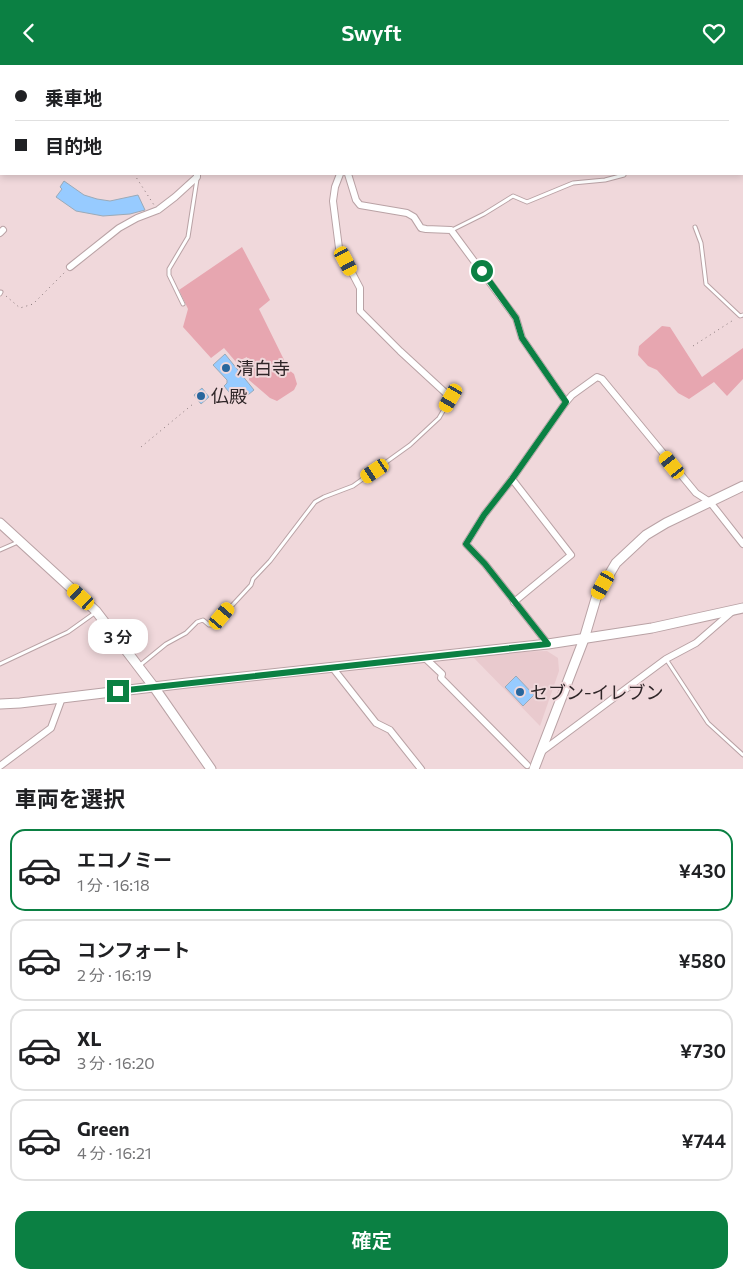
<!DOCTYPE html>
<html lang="ja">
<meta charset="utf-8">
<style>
:root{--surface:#fff;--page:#f2f2f2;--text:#202124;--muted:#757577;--line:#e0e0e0;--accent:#0b8043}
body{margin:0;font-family:Commissioner,"Noto Sans JP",sans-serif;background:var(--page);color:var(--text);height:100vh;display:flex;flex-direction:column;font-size:19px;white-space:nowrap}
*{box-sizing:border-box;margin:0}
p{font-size:16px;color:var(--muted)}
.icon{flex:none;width:28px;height:28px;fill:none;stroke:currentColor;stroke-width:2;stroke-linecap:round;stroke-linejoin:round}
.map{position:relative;height:704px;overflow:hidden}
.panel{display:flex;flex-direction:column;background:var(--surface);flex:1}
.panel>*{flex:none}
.top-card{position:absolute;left:0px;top:0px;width:744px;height:110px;box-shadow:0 2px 8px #0003;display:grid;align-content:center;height:110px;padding:0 15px;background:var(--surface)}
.end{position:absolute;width:22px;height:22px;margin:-11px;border:6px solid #0b8043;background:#fff;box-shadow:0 0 0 2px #fff}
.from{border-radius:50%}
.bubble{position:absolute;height:35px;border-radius:15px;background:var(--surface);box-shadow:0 2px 8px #0003;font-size:16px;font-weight:600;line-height:35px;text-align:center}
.car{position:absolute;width:15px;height:30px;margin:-15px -8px;border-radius:6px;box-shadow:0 0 4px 1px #0007;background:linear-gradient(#f5c518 24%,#345 0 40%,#f5c518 0 76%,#345 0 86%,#f5c518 0)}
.top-card b{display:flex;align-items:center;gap:18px;height:48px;font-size:19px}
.top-card b+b{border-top:1px solid var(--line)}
.top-card i{width:12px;height:12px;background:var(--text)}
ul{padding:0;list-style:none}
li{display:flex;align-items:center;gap:15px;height:82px;margin:0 10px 8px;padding:0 5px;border:2px solid var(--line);border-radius:15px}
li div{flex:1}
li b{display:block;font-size:19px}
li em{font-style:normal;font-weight:600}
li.selected{border-color:var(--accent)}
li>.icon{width:45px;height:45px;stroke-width:1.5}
h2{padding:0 15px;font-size:22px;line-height:60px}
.cta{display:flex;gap:10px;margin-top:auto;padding:10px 15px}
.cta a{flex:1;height:58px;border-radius:15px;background:var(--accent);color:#fff;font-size:20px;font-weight:600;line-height:58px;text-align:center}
header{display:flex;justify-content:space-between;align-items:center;height:65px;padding:0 15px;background:var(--accent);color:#fff;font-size:22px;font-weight:600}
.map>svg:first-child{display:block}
</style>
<header><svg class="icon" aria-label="back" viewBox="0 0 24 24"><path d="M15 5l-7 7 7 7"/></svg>Swyft<svg class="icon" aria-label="heart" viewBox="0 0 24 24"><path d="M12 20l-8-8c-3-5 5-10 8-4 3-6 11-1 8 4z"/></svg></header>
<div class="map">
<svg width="743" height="704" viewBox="0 0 743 704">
<rect width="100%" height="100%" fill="#f0d8db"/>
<!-- built -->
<g fill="#e9cace">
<path d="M146,0h597v11l-1,-10z"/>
<path d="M547,586l11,7 1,13 -19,55 -67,-69 40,-5z"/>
</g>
<!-- green -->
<g fill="#e7a6b0">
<path d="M242,182l28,53 -11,9 30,61 5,4 3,10 -3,6 -17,11 -7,-3 -21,-18 1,-12 -3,-11 -11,5 -12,-14 -13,10 -28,-31 5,-18 -9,-19z"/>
<path d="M662,261l8,1 32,50 41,-29v31l-16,17 -13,-14 -25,17 -11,-6 -21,-23 -9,-4 -10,-11 1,-9z"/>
</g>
<!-- building -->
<g fill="#97cbff" stroke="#9baab8">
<path d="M64,116l20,14 13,4 13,2 28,-6 7,15 -15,4 -27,2 -27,-5 -20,-14 6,-8 -2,-2z"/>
<path d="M225,289l29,36 -16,13 -14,-17 3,-3v-3l-14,-15z"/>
<path d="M202,323l7,9 -8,7 -7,-9z"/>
<path d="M516,611l18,19 -11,11 -18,-19z"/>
</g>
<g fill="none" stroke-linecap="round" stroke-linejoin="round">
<!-- lane casing -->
<g stroke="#b9a2a5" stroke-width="5">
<g id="lane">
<path d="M695,162l6,16 5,41 34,32 3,-1"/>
<path d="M452,165l32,-16 29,-18 14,6 46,-19 32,-3 19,-5"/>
<path d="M0,229l1,-2"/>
<path d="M183,239l-14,-29v-6l19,-32 9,-58"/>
<path d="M0,485l18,-8"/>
<path d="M666,594l42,64 35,32"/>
<path d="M0,599l68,-32 28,-20"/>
<path d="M139,601l27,-22 20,-11 11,-11 6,-2 6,5h5l37,-40 2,-6 17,-18 45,-59 9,-5 29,-11 57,-41 29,-27 11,-19"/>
</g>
</g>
<!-- street casing -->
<g stroke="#b9a2a5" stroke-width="8">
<g id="street">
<path d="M303,0l1,1"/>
<path d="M147,1v-1"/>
<path d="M0,73l1,-1"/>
<path d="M340,109l-5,13 -2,14 6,47 21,40v23l40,40 51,47"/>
<path d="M348,109l8,26 4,5 47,8 7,4 7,11 5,1 25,1 65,88 6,20 44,64"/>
<path d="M0,168l3,-3"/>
<path d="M70,202l49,-39 18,-10 21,-8 17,-13 22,-20v-3"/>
<path d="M512,414l59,76 -57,47"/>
<path d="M548,579l-63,-80 -19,-20 18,-29 28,-36 54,-77 6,-7 25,-18 5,2 94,114 14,9 33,42"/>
<path d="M424,592l18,17 -1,4 86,87"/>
<path d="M332,602l44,56 14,7 31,39"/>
<path d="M541,687l125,-93 30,-16 38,-33"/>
<path d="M0,701l51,-38 11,-30"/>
</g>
</g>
<!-- secondary casing -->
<g stroke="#b9a2a5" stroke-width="11">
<g id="secondary">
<path d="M0,458l96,88 58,76 57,82"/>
<path d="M0,639l20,-1 167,-20 361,-39 104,-16 91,-20"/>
<path d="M534,704l50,-130 13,-44 19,-32 30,-28 20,-12 77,-37"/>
</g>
</g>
<!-- path -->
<g stroke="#867779" stroke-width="1" stroke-dasharray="1 4" stroke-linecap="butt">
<path d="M134,109l20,31"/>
<path d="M6,231l14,12 13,-4 33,-33"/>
<path d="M693,281l42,-27"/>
<path d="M141,382l52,-43"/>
</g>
<!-- lane -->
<use href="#lane" stroke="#fff" stroke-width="3"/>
<!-- street -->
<use href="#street" stroke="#fff" stroke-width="6"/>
<!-- secondary -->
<use href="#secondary" stroke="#fff" stroke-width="9"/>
<!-- rail -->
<g stroke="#4a3f41" stroke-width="2" stroke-dasharray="2.5 5" stroke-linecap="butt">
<path d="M437,0l91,1"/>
<path d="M742,4h1"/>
</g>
</g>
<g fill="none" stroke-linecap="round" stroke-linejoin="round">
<!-- route -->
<path stroke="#0b8043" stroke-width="6" d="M118,626l430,-47 -63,-80 -19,-20 18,-29 28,-36 54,-77 -44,-64 -6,-20 -34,-47"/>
</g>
<!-- markers -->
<g fill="#28669d" stroke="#f0d8db" stroke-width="2">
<circle cx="226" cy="303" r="5"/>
<circle cx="201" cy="331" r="5"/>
<circle cx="520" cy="627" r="5"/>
</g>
<g text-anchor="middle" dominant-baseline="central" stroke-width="4" stroke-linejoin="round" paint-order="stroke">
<!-- poi labels -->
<g font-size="18" fill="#2f2628" stroke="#f0d8db" text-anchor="start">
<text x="236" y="303">清白寺</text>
<text x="211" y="331">仏殿</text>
<text x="530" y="627">セブン-イレブン</text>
</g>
</g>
</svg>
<i class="end from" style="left:482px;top:206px"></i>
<i class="end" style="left:118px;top:626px"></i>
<div class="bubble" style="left:88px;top:554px;width:60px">3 分</div>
<i class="car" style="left:346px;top:196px;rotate:152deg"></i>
<i class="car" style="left:451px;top:333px;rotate:210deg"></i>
<i class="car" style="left:672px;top:400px;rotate:321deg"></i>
<i class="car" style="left:375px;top:406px;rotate:236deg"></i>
<i class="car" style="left:603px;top:520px;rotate:209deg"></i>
<i class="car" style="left:81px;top:532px;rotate:312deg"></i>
<i class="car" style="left:222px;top:551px;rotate:40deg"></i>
<div class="top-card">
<b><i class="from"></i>乗車地</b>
<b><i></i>目的地</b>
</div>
</div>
<section class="panel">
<h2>車両を選択</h2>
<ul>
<li class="selected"><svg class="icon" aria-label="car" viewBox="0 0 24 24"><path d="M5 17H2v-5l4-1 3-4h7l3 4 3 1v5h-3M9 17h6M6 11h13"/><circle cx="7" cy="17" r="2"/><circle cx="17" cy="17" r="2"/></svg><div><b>エコノミー</b><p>1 分 · 16:18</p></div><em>¥430</em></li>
<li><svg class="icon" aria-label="car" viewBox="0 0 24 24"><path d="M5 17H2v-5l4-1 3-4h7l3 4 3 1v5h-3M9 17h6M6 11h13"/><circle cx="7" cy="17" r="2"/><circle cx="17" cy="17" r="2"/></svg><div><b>コンフォート</b><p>2 分 · 16:19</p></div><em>¥580</em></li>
<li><svg class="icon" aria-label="car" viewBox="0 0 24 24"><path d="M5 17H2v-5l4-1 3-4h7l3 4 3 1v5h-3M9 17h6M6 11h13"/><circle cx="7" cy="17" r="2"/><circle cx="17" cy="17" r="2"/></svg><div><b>XL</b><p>3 分 · 16:20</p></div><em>¥730</em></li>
<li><svg class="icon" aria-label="car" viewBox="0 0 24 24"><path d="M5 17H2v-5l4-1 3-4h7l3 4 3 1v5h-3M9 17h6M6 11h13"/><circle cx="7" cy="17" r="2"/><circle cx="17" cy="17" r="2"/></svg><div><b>Green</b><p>4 分 · 16:21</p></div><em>¥744</em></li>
</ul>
<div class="cta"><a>確定</a></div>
</section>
